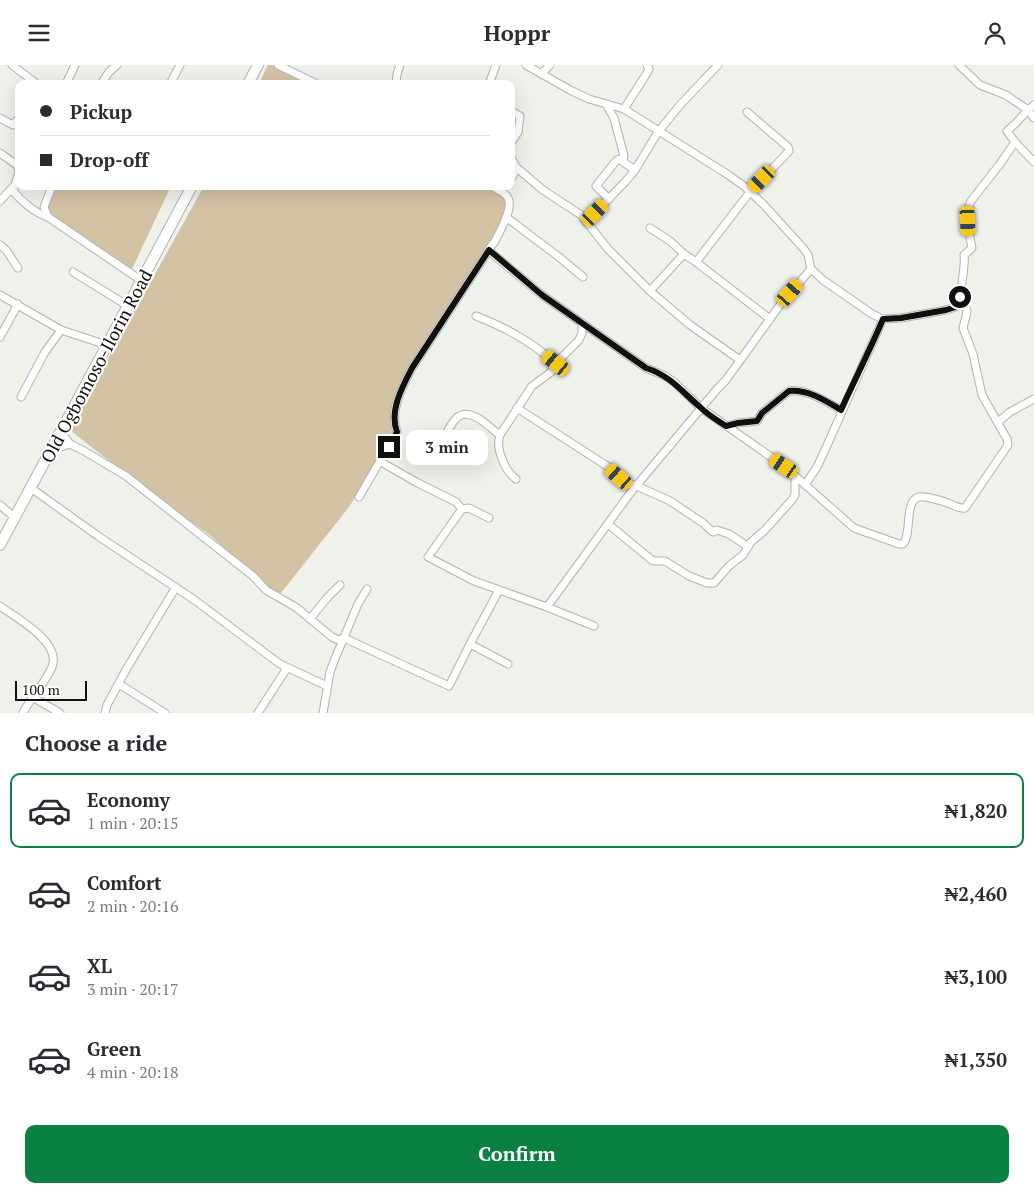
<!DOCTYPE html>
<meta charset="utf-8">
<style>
:root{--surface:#fff;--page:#f2f2f3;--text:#2b2b33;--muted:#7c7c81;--line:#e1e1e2;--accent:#0b8043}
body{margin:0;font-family:"PT Serif",serif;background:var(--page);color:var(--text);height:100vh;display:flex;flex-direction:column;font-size:19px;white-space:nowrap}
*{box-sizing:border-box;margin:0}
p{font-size:16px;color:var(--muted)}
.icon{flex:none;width:28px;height:28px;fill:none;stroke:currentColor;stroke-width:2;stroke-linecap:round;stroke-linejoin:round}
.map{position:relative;height:648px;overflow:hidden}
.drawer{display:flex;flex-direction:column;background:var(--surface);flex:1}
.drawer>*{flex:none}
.banner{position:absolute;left:15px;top:15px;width:500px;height:110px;border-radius:10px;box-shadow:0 5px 20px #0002;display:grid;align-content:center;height:110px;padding:0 25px;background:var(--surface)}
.scale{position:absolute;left:15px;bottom:12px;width:72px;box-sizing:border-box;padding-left:5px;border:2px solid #10110f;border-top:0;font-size:14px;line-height:18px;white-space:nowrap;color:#10110f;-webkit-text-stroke:4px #fff;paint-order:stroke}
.end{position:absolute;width:22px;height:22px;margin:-11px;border:6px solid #10110f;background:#fff;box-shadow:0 0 0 2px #fff}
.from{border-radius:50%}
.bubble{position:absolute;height:35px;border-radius:10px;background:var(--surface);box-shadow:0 5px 20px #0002;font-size:16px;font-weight:700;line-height:35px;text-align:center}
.car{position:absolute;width:15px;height:30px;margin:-15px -8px;border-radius:6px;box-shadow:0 0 4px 1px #0007;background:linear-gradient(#f5c518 24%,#345 0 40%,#f5c518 0 76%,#345 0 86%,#f5c518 0)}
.banner b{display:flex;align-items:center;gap:18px;height:48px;font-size:19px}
.banner b+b{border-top:1px solid var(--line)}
.banner i{width:12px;height:12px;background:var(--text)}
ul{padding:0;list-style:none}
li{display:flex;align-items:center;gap:15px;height:75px;margin:0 10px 8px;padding:0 15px;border:2px solid transparent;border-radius:10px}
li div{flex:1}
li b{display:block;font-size:19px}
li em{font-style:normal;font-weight:700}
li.active{border-color:var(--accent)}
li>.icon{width:45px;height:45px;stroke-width:1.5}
h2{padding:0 25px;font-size:22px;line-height:60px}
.primary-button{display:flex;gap:10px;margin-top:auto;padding:10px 25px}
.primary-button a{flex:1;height:58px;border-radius:10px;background:var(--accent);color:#fff;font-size:20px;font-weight:700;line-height:58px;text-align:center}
header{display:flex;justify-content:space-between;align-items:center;height:65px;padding:0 25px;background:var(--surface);font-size:22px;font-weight:700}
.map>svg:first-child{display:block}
</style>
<header><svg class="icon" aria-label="menu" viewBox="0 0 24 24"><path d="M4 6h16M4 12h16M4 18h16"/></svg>Hoppr<svg class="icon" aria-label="person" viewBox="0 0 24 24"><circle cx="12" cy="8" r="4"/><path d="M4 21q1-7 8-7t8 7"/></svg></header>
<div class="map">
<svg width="1034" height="648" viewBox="0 0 1034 648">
<rect width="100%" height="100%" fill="#eff1eb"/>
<!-- green -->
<g fill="#d4c2a5">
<path d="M268,0h4l40,19h-53z"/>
<path d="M54,121h117l-39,83 -84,-55 -1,-8z"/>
<path d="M204,121h285l14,10 3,8 -1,11 -29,50 -72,111 -13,40 1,22 -43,69 -68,86 -11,-4 -60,-54 -59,-41 -81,-64 25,-48z"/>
</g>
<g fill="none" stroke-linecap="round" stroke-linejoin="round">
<!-- minor casing -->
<g stroke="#b1b3ae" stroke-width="9">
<g id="minor">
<path d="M12,0l25,19"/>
<path d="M278,0l39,19"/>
<path d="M526,0l44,25 19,9 35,10 103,65 17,12 20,19 40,44 4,6 3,14 12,11 49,34 11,5 18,-1 45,-8 16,-5"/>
<path d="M541,9l9,-9"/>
<path d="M66,19l9,-19"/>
<path d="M101,19l8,-12 8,-7"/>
<path d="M170,19l10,-19"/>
<path d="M396,19l1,-10 3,-9"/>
<path d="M489,19l7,-19"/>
<path d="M606,39l8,14 10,38 -1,4"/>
<path d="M1034,40l-6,5 6,8"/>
<path d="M624,44l23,-36 2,-4 -2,-4"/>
<path d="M511,46l9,5 -2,16 -7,11"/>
<path d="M0,53l13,7 6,-7"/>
<path d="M1015,77l19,20"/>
<path d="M0,88l17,12 2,5"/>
<path d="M511,93l6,10 26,22 38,25 27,34 42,42 40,34 50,35"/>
<path d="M19,107l-6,19c8,10 22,22 35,26l94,64"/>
<path d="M511,114l6,-11"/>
<path d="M492,121c5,4 13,6 16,12 6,10 -9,35 -14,45l-3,3 -2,4 5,5 48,40 104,73 19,8 9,6 27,26 83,58 70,62 45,16h4c9,-9 1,-44 16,-47 6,-1 25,4 31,7 6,2 9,5 15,4l43,-63 -1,-6 -25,-44 -9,-41 -10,-26 4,-16 -1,-4 -4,-3c-4,-18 4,-33 2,-50l8,-7 -3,-16 -1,-23 3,-8 29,-37 15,-22 -8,-11 9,-8 12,-13 -22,-15 -26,-10 -21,-20"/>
<path d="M609,134l-13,-13 20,-25 3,-2 16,11"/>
<path d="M0,136l13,-14"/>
<path d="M48,152l-4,-10 8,-21"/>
<path d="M506,152l53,40 24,20"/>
<path d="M587,156l39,-40 9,-11 23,-38 22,-27 38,-40"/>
<path d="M650,163l20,13 14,13"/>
<path d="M0,180l6,5 12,18"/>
<path d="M696,197l74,57"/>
<path d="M73,207l55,34"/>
<path d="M650,226l34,-37 12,8 54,-70 39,-41 -1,-4 -41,-35"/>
<path d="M0,230l61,35 46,15"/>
<path d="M476,251c33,13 53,25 80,47"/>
<path d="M0,272l18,-33"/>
<path d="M21,332l24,-45 16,-22"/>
<path d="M517,343l90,58 21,18 9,2 33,15 33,22 10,9 4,-2 12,4 18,12"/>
<path d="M998,357l12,-10 24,-13"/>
<path d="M726,361l12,-3 19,-2 5,-8 27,-22c19,-2 36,10 52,19"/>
<path d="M61,366l9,13 14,7 42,25 127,100 13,14 31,18 35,29 7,3 5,-2 105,48 21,-42 38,20"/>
<path d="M443,374c5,-7 9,-19 16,-23 13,-8 31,12 41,19"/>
<path d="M51,385l19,-6"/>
<path d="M381,397l35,20 40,20 6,7"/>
<path d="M516,414c-11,-8 -21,-31 -16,-44l32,-49 18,-13 11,-15 18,-18 3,-7v-10"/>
<path d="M805,420l12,-18 8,-17 58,-131"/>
<path d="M31,423l67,48 98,65 84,63 47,22"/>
<path d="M359,432l38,-65c-8,-21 5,-45 15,-64l77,-118"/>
<path d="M0,440l14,12"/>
<path d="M489,453l-20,-10 -7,1 -34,48 46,24 73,26 84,-115 87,-104 8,-8 54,-75 31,-36"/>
<path d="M608,459l45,37h12l24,15 18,7h7l15,-17 14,-11 8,-13 13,-11 27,-30 4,-6v-18"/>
<path d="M0,541c16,12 62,36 52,61 -6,15 -22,31 -29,46"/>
<path d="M547,542l47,19"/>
<path d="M310,554l17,-21 13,-13"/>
<path d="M470,579l29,-54"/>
<path d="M119,619l46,29"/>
<path d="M34,633l26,15"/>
<path d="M105,648l2,-8 20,-37 49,-81"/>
<path d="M258,648l29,-45"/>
<path d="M323,648l7,-41 4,-11 24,-57 9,-15"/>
</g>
</g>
<!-- highway casing -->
<g stroke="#b1b3ae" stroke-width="12">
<g id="highway">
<path d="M248,19l10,-19"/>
<path d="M0,480l192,-359"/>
</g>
</g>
<!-- minor -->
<use href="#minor" stroke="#fff" stroke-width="7"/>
<!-- highway -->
<use href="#highway" stroke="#fff" stroke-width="10"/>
</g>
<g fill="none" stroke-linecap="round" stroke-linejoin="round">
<!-- route -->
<path stroke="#10110f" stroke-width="6" d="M389,382l8,-15c-8,-21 5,-45 15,-64l77,-118 53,45 104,73c25,8 35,23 54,39 8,8 17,13 26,19l12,-3 19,-2 5,-8 27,-22c19,-2 37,10 52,19 14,-31 29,-60 42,-91l18,-1 45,-8 16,-5 -2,-8"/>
</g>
<g text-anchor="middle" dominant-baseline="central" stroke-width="4.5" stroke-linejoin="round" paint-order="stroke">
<!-- street labels -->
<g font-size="18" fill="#10110f" stroke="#fff">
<text transform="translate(96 301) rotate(-62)">Old Ogbomoso-Ilorin Road</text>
</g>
</g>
</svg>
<div class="scale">100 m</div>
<i class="end from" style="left:960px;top:232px"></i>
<i class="end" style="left:389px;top:382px"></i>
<div class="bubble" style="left:406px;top:365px;width:82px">3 min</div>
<i class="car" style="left:762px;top:114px;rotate:224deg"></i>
<i class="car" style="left:595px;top:148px;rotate:44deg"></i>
<i class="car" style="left:968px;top:156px;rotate:177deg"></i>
<i class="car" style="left:790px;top:228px;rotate:41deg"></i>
<i class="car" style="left:556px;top:298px;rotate:309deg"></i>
<i class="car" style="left:784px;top:401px;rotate:304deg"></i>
<i class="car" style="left:619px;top:412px;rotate:311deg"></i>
<div class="banner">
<b><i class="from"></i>Pickup</b>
<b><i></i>Drop-off</b>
</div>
</div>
<section class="drawer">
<h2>Choose a ride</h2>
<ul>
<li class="active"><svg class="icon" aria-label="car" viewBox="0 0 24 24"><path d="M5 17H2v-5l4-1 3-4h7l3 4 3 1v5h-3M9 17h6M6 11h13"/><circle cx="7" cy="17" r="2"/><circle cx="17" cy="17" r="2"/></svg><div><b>Economy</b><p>1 min · 20:15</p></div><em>₦1,820</em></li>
<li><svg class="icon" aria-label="car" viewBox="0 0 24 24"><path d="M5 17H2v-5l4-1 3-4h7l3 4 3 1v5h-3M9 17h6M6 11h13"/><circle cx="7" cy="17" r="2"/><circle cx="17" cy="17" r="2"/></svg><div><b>Comfort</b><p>2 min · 20:16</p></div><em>₦2,460</em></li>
<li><svg class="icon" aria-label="car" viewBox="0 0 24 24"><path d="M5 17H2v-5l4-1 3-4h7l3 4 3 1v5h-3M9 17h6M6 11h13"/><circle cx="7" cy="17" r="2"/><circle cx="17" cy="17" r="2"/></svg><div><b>XL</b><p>3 min · 20:17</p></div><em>₦3,100</em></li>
<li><svg class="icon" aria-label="car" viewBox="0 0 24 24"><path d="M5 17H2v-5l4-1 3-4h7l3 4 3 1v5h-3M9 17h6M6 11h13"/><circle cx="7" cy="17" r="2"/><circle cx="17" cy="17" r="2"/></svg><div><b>Green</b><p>4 min · 20:18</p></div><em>₦1,350</em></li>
</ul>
<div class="primary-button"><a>Confirm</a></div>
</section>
